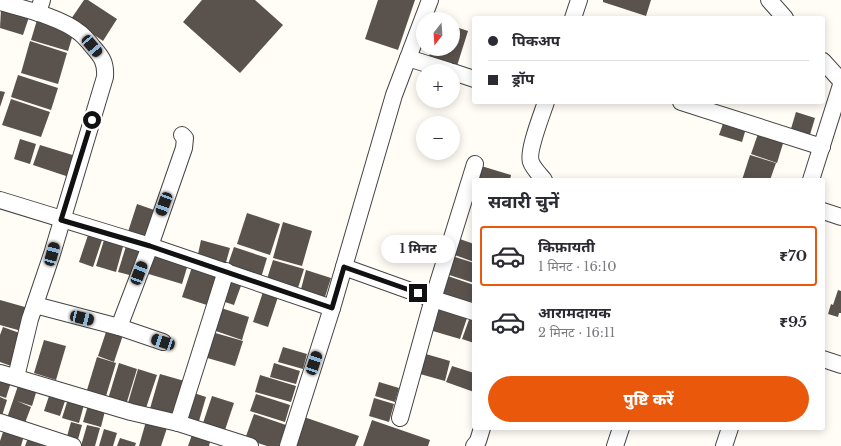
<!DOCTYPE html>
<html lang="hi">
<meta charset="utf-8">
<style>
:root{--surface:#fff;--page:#f2f2f3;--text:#2b2b33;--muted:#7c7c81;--line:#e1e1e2;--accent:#ea580c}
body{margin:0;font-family:"Libre Baskerville","Noto Sans Devanagari",serif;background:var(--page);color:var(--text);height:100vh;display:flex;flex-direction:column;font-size:15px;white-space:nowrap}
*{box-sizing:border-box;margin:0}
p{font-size:13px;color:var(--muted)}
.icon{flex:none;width:22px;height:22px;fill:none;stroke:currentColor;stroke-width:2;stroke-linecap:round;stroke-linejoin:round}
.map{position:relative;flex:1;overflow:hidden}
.details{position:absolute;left:472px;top:178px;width:353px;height:252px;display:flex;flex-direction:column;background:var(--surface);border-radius:4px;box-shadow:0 2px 10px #0003}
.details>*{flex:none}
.hud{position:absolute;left:472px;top:16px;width:353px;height:88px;border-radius:4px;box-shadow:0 2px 10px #0003;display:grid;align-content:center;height:88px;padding:0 16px;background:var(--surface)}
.needle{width:26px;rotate:197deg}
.tools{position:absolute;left:416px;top:12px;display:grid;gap:8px}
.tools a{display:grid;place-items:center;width:44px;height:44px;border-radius:50%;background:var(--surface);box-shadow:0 2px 10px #0003;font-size:20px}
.end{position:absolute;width:18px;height:18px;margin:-9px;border:5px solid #111;background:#fff;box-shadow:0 0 0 2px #fff}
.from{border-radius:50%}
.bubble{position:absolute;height:28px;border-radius:14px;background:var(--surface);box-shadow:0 2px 10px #0003;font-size:13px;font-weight:800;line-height:28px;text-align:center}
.car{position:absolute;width:12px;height:24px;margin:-12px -6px;border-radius:5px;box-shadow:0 0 3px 1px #0007;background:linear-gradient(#222 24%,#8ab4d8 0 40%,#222 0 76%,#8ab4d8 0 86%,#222 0)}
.hud b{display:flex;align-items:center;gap:14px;height:38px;font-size:15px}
.hud b+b{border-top:1px solid var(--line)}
.hud i{width:10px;height:10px;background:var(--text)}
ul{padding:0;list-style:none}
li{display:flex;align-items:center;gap:12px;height:60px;margin:0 8px 6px;padding:0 8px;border:2px solid transparent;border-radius:4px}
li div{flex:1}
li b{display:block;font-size:15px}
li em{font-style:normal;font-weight:800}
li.current{border-color:var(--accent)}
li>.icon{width:36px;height:36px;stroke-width:1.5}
h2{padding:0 16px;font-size:18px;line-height:48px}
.button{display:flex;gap:8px;margin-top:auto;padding:8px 16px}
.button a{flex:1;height:46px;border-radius:24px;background:var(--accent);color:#fff;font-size:16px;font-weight:800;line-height:46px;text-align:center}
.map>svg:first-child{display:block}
</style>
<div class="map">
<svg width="841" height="446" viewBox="0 0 841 446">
<rect width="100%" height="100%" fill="#fffdf5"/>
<!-- building -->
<g fill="#5a524d">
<path d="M84,0h4l29,19 -14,22 -32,-22z"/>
<path d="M202,0h53l28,25 -43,48 -57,-51z"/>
<path d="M378,0h37l-17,50 -33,-11z"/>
<path d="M603,0h48l-5,16 -43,-14z"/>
<path d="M1,9l28,8 -6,18 -23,-7z"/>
<path d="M37,20l37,11 -6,20 -37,-11z"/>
<path d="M453,26l15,5 -12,38 -28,-9 3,-11h22z"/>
<path d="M30,41l37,12 -9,31 -37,-11z"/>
<path d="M18,75l40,13 -7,22 -40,-13z"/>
<path d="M0,91l5,1 -5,15z"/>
<path d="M11,99l39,13 -9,25 -39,-12z"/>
<path d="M796,112l19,6 -6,20 -19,-6z"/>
<path d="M725,118l22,7 -5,17 -23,-7z"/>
<path d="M760,128l25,9 -8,26 -26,-9z"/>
<path d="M20,139l16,5 -6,20 -16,-5z"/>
<path d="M40,145l39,12 -7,21 -39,-13z"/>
<path d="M750,155l26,8 -6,17h-28z"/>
<path d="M478,165l33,10 -1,5h-36z"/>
<path d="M137,204l20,7 -12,33 -19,-6z"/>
<path d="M247,213l33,11 -10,31 -33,-11z"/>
<path d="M283,222l29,9 -10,35 -29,-8z"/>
<path d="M89,232l14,5 -10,30 -14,-5z"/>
<path d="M105,237l19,6 -8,29 -20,-6z"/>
<path d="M457,238l17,6v18l-22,-8z"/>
<path d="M201,240l29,8 -5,18 -28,-7z"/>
<path d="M127,243l19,5 -9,29 -19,-5z"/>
<path d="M234,247l33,11 -7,23 -34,-11z"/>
<path d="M149,249l40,12 -7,23 -40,-12z"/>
<path d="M449,255l25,8v20l-31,-10z"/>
<path d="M273,260l31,9 -7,22 -31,-9z"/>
<path d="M193,264l28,9 -11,33 -28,-9z"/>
<path d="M306,270l25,8 -7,22 -24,-7z"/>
<path d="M442,274l32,11v10l-4,12 -35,-12z"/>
<path d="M227,277l15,6 -8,22 -15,-5z"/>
<path d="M264,289l15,5 -11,33 -15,-5z"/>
<path d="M838,290l3,1v22h-2l-1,4 -10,-3 3,-10 2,1z"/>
<path d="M0,300l32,9 -7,23 -25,-7z"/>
<path d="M218,307l31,10 -7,23 -32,-11z"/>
<path d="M433,308l34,10 -7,21 -34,-10z"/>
<path d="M470,317l4,1v25l-12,-4z"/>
<path d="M108,326l16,6 -10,30 -16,-6z"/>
<path d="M3,327l22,8 -11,32 -14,-5v-27z"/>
<path d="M212,332l31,9 -8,25 -31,-9z"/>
<path d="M44,340l22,6 -10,34 -22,-7z"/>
<path d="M283,347l24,7 -4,15 -25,-7z"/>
<path d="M419,352l31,9 -5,20 -32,-9z"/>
<path d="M97,357l19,6 -10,33 -19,-6z"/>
<path d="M119,363l18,6 -11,36 -18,-6z"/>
<path d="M274,363l26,8 -4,13 -26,-7z"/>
<path d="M452,366l22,7v19l-28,-10z"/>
<path d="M138,369l19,6 -11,33 -18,-5z"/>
<path d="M0,374l12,5 -6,19 -6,-2z"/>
<path d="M160,374l28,8 -12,38 -27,-8z"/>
<path d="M260,375l36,11 -5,16 -36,-10z"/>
<path d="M20,380l18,6 -6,20 -15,-5 14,6 -8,21 -17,-7z"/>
<path d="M379,382l20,6 -4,14 -20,-6z"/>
<path d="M51,390l16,5 -7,21 -16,-5z"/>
<path d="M191,392l15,5 -9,31 -15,-5z"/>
<path d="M256,394l34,11 -5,17 -35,-11z"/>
<path d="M69,396l16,5 -6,22 -17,-5z"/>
<path d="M212,396l22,7 -10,30 -22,-7z"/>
<path d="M0,397l7,3 -7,22z"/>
<path d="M374,398l20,6 -5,18 -20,-6z"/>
<path d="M89,402l17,5 -5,20 -18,-5z"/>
<path d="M254,414l32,11 -7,21h-12l-22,-7z"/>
<path d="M304,417l55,19 -4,10h-60z"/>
<path d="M147,418l21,7 -7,21h-22z"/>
<path d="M372,420l58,20 -2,6h-65z"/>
<path d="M71,422l11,3 -5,18 -11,-3z"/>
<path d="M87,425l13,3 -5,18h-14z"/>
<path d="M5,426l20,6 -4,14h-21v-5z"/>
<path d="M104,429l13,4 -4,13h-14z"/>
<path d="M193,432l18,6 -2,8h-21z"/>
<path d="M30,433l21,13h-26z"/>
<path d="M120,438l16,5 -1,3h-18z"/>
</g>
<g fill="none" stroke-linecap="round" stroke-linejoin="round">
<!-- minor casing -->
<g stroke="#444" stroke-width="18">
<g id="minor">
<path d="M769,0l16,18"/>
<path d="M0,2c24,7 61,15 80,31 5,4 9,9 13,14 9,10 13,16 12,30l-53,177 -22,65 -14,58"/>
<path d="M38,13l4,-13"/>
<path d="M573,18l6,-18"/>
<path d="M408,58l41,13"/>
<path d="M823,61l18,20"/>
<path d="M453,72l21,7"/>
<path d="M681,102l141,45"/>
<path d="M544,180c-4,-5 -11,-12 -13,-18 -4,-10 11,-48 15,-60"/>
<path d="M811,180l30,-95"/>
<path d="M0,200l150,46 182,62"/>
<path d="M823,211l18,6"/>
<path d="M344,267l89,32 41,13"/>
<path d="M35,305l84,22 44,15"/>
<path d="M119,327l31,-81 34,-98 1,-10 -3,-3"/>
<path d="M823,359l18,6"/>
<path d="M0,373l131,39 47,11 72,23"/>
<path d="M400,418l33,-119 42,-135"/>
<path d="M0,422l73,24"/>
<path d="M178,423l48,-152"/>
<path d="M288,446l44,-138 62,-213 36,-95"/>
<path d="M474,446l4,-5 4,-13"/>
<path d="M615,446l6,-18"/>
<path d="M724,446l6,-18"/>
</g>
</g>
<!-- minor -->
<use href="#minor" stroke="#fff" stroke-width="16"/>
</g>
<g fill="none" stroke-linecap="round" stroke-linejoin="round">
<!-- route -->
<path stroke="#111" stroke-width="5" d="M92,120l-31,100 89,26 182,62 12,-41 74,26"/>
</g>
</svg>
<div class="tools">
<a><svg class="needle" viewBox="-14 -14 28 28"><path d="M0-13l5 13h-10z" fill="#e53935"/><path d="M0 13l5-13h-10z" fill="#7c7c81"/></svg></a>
<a>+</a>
<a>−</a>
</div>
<i class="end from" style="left:92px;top:120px"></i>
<i class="end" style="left:418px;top:293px"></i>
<div class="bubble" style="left:381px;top:235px;width:74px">1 मिनट</div>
<i class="car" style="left:92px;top:46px;rotate:140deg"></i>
<i class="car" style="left:164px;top:204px;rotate:200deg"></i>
<i class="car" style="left:52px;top:254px;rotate:15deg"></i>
<i class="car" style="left:139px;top:273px;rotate:21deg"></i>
<i class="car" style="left:82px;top:318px;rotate:103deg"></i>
<i class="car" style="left:163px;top:342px;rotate:288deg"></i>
<i class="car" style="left:314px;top:363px;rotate:18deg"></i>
<div class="hud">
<b><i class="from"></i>पिकअप</b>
<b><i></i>ड्रॉप</b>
</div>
<section class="details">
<h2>सवारी चुनें</h2>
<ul>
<li class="current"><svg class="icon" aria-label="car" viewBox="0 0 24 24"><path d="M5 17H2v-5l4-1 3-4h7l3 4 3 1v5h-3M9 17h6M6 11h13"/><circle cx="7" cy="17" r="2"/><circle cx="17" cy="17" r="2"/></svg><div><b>किफ़ायती</b><p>1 मिनट · 16:10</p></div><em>₹70</em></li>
<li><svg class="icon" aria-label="car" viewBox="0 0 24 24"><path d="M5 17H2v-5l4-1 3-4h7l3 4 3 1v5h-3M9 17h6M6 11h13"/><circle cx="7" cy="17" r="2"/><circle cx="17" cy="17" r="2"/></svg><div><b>आरामदायक</b><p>2 मिनट · 16:11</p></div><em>₹95</em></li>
</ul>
<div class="button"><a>पुष्टि करें</a></div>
</section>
</div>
